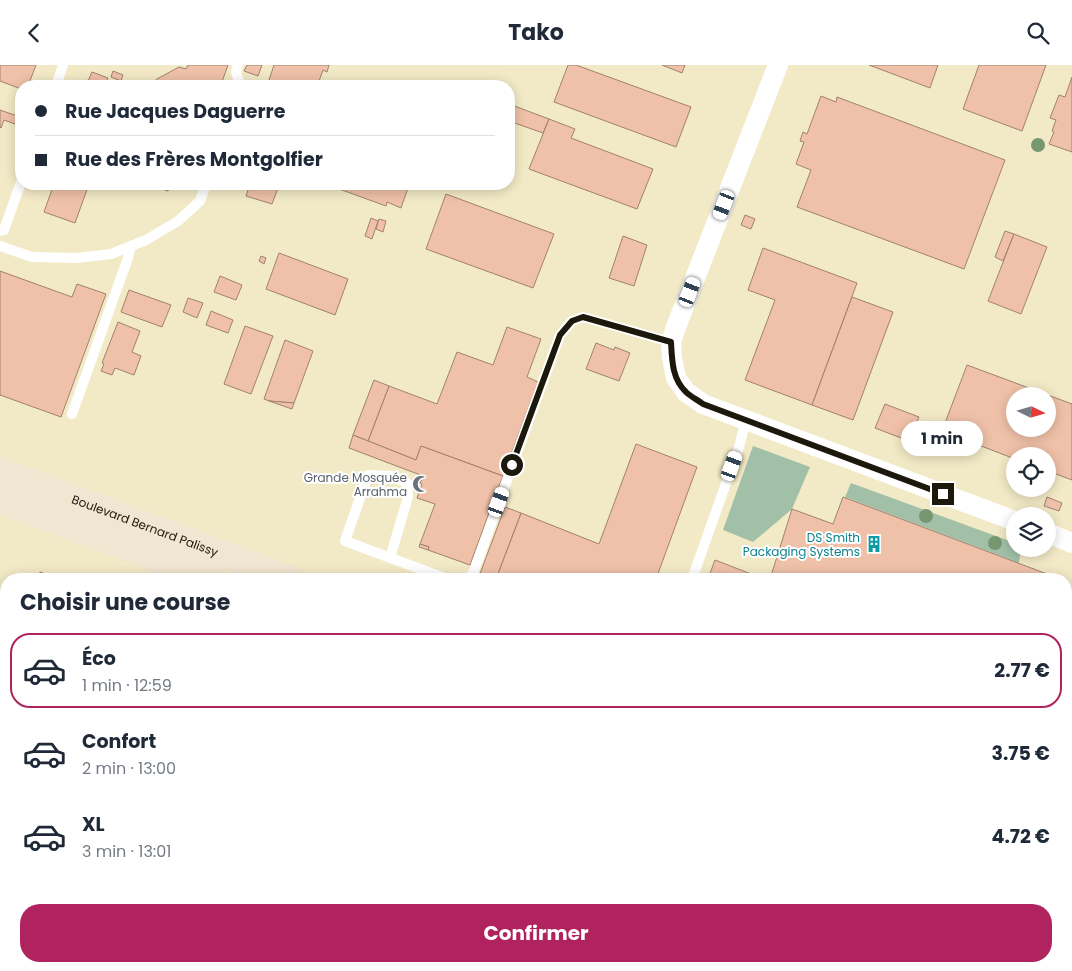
<!DOCTYPE html>
<html lang="fr">
<meta charset="utf-8">
<style>
:root{--surface:#fff;--page:#f2f2f3;--text:#1f2937;--muted:#747a83;--line:#e0e1e3;--accent:#b0235e}
body{margin:0;font-family:Poppins,sans-serif;background:var(--page);color:var(--text);height:100vh;display:flex;flex-direction:column;font-size:19px;white-space:nowrap}
*{box-sizing:border-box;margin:0}
p{font-size:16px;color:var(--muted)}
.icon{flex:none;width:28px;height:28px;fill:none;stroke:currentColor;stroke-width:2;stroke-linecap:round;stroke-linejoin:round}
.map{position:relative;flex:1;overflow:hidden}
.drawer{position:absolute;left:0px;top:508px;width:1072px;height:399px;display:flex;flex-direction:column;background:var(--surface);border-radius:20px 20px 0 0;box-shadow:0 2px 12px #0003}
.drawer>*{flex:none}
.banner{position:absolute;left:15px;top:15px;width:500px;height:110px;border-radius:20px;box-shadow:0 2px 12px #0003;display:grid;align-content:center;height:110px;padding:0 20px;background:var(--surface)}
.needle{width:32px;rotate:95deg}
.controls{position:absolute;left:1006px;top:322px;display:grid;gap:10px}
.controls a{display:grid;place-items:center;width:50px;height:50px;border-radius:50%;background:var(--surface);box-shadow:0 2px 12px #0003;font-size:25px}
.end{position:absolute;width:22px;height:22px;margin:-11px;border:6px solid #1c190c;background:#fff;box-shadow:0 0 0 2px #fff}
.from{border-radius:50%}
.bubble{position:absolute;height:35px;border-radius:18px;background:var(--surface);box-shadow:0 2px 12px #0003;font-size:16px;font-weight:700;line-height:35px;text-align:center}
.car{position:absolute;width:15px;height:30px;margin:-15px -8px;border-radius:6px;box-shadow:0 0 4px 1px #0007;background:linear-gradient(#fff 24%,#345 0 40%,#fff 0 76%,#345 0 86%,#fff 0)}
.banner b{display:flex;align-items:center;gap:18px;height:48px;font-size:19px}
.banner b+b{border-top:1px solid var(--line)}
.banner i{width:12px;height:12px;background:var(--text)}
ul{padding:0;list-style:none}
li{display:flex;align-items:center;gap:15px;height:75px;margin:0 10px 8px;padding:0 10px;border:2px solid transparent;border-radius:20px}
li div{flex:1}
li b{display:block;font-size:19px}
li em{font-style:normal;font-weight:700}
li.active{border-color:var(--accent)}
li>.icon{width:45px;height:45px;stroke-width:1.5}
h2{padding:0 20px;font-size:22px;line-height:60px}
.button{display:flex;gap:10px;margin-top:auto;padding:10px 20px}
.button a{flex:1;height:58px;border-radius:20px;background:var(--accent);color:#fff;font-size:20px;font-weight:700;line-height:58px;text-align:center}
header{display:flex;justify-content:space-between;align-items:center;height:65px;padding:0 20px;background:var(--surface);font-size:22px;font-weight:700}
.map>svg:first-child{display:block}
</style>
<header><svg class="icon" aria-label="back" viewBox="0 0 24 24"><path d="M15 5l-7 7 7 7"/></svg>Tako<svg class="icon" aria-label="search" viewBox="0 0 24 24"><circle cx="10" cy="10" r="6"/><path d="M15 15l6 6"/></svg></header>
<div class="map">
<svg width="1072" height="906" viewBox="0 0 1072 906">
<rect width="100%" height="100%" fill="#f2eac6"/>
<!-- green -->
<g fill="#a2c0a8">
<path d="M753,381l57,21 -18,42 -39,33 -30,-12z"/>
<path d="M851,418l164,60v6h6l-2,14 -174,-66z"/>
<path d="M1066,853l6,2v45l-6,-1z"/>
</g>
<!-- building -->
<g fill="#efc1a8" stroke="#a18170" fill-rule="evenodd">
<path d="M0,0h36l-8,21h-7v3l-21,-8z"/>
<path d="M188,0h40l-6,17 7,3 -1,1h-77l6,-7 22,-12 7,2z"/>
<path d="M247,0h15l-4,11 -14,-5z"/>
<path d="M274,0h55l-2,7 -4,-2 -5,14 3,2h-54z"/>
<path d="M568,0h8l115,42 -15,40 -122,-45z"/>
<path d="M662,0h23l-3,8z"/>
<path d="M869,0h69l-8,23z"/>
<path d="M979,0h67l-24,66 -59,-22z"/>
<path d="M113,6l10,4 -2,6 -10,-4z"/>
<path d="M92,7l16,6 -1,2 17,6h-23l-3,-1v1h-14l2,-6 2,1z"/>
<path d="M1072,12v75l-23,-8 5,-12 -2,-1 4,-11 -6,-2 9,-23 6,2z"/>
<path d="M821,31l15,6 1,-5 168,63 -41,109 -167,-62 14,-37 -15,-6 8,-22 -4,-1 3,-9 4,2z"/>
<path d="M509,39l40,15 -6,14 -34,-12z"/>
<path d="M0,45l17,6 -2,8 -11,-4 -3,8 -1,-1z"/>
<path d="M549,54l26,10 -4,9 82,31 -16,40 -108,-40z"/>
<path d="M54,119h35l-14,39 -31,-11z"/>
<path d="M158,119h13l-3,7 -11,-4z"/>
<path d="M176,119h16l-2,5z"/>
<path d="M250,119h14l14,4 -6,16 -26,-8z"/>
<path d="M331,119h75l3,1 -8,23 -14,-6 -1,4 -55,-20z"/>
<path d="M446,129l108,40 -21,54 -107,-39z"/>
<path d="M745,150l10,4 -4,10 -10,-4z"/>
<path d="M371,153l7,3 -6,18 -7,-3z"/>
<path d="M379,154l7,2 -3,11 -7,-3z"/>
<path d="M1005,166l9,3 -11,27 -8,-4z"/>
<path d="M1014,169l33,13 -26,67 -33,-13z"/>
<path d="M623,171l24,9 -13,41 -25,-8z"/>
<path d="M763,183l94,35 -45,122 -67,-25 30,-80 -27,-10z"/>
<path d="M279,188l69,26 -13,36 -69,-26z"/>
<path d="M261,191l5,2 -2,6 -5,-3z"/>
<path d="M0,206l72,26 5,-13 29,10 -45,123 -61,-22z"/>
<path d="M220,211l22,9 -6,15 -22,-8z"/>
<path d="M129,225l42,15 -9,22 -41,-15z"/>
<path d="M852,232l41,15 -40,108 -41,-15z"/>
<path d="M188,233l15,5 -6,15 -14,-6z"/>
<path d="M211,246l22,9 -5,13 -22,-8z"/>
<path d="M118,257l22,9 -8,21 9,4 -7,19 -19,-7 -3,7 -11,-4 3,-7 -2,-1z"/>
<path d="M245,261l28,10 -22,58 -27,-10z"/>
<path d="M507,262l34,12 -14,38 11,5 -35,94 -82,-30 -5,14 -48,-19 21,-55 48,18 20,-52 36,13z"/>
<path d="M285,275l28,11 -19,52 -25,-2 -5,-2z"/>
<path d="M596,278l18,7 1,-3 15,6 -11,28 -33,-12z"/>
<path d="M967,300l105,39v76l-24,-9v-15h-33v3l-73,-28zM1015,331h33v33h-33z"/>
<path d="M374,315l15,6 -21,55 -15,-6z"/>
<path d="M269,336l25,2 -2,6z"/>
<path d="M885,339l34,13 -10,24 -34,-13z"/>
<path d="M353,370l63,25 5,-14 82,30 -5,13 4,1 -5,14 -4,-2 -23,63 -42,-15 1,-3 -9,-3 15,-40 -18,-6 5,-14 -2,-1 3,-7 -74,-28z"/>
<path d="M636,379l61,23 -41,112h-160l25,-66 78,31z"/>
<path d="M420,410l3,1 -3,7 -3,-1z"/>
<path d="M843,432l204,77 -2,5h-275l22,-70 41,15z"/>
<path d="M1047,432l15,6 -3,8 -15,-5z"/>
<path d="M505,442l16,6 -25,66h-18z"/>
<path d="M420,479l9,3 -1,3 -9,-3z"/>
<path d="M715,495l49,19h-56z"/>
<path d="M40,507l19,7h-21z"/>
<path d="M6,597v21l-6,-2z"/>
<path d="M4,831h2v69h131l-1,6h-136v-74z"/>
<path d="M158,900h35l-1,6h-36z"/>
<path d="M293,900h128l-1,6h-104z"/>
<path d="M433,900h102l10,4v2h-95z"/>
<path d="M611,900h47l17,6h-49z"/>
<path d="M658,900h90l-2,6h-71z"/>
<path d="M766,900h46l-3,6h-26z"/>
</g>
<g fill="none" stroke-linecap="round" stroke-linejoin="round">
<!-- lane -->
<g stroke="#fff" stroke-width="10">
<path d="M238,0l-2,7 4,14"/>
<path d="M56,21l7,-21"/>
<path d="M0,166l4,-1 17,-48"/>
<path d="M0,181l32,11 44,1 35,-4 35,-14 32,-19 22,-20 6,-17"/>
<path d="M72,349l56,-156 3,-12"/>
<path d="M390,493l18,-61 -1,-14 -15,-7 -24,-1 -23,66 102,38"/>
<path d="M464,514l8,-3 88,-241 12,-14 11,-4 88,25"/>
<path d="M692,514l47,-132 7,-27"/>
<path d="M1066,603l6,-8"/>
</g>
<!-- street -->
<g stroke="#fff" stroke-width="20">
<path d="M778,0l-102,262 -5,15 1,16 4,20 10,14 17,12 312,117"/>
<path d="M1048,468l24,10"/>
<path d="M1016,906l3,-6"/>
</g>
<!-- secondary -->
<g stroke="#f0e6d1" stroke-width="28">
<path id="s1" d="M0,406l290,108"/>
<path d="M0,435l212,79"/>
<path d="M1066,710h6"/>
<path d="M1066,772l6,-16"/>
<path d="M1066,792l6,2"/>
<path d="M1066,840l6,2"/>
<path d="M995,900l4,6"/>
</g>
</g>
<!-- trees -->
<g fill="#779770">
<circle cx="1038" cy="80" r="7"/>
<circle cx="926" cy="451" r="7"/>
<circle cx="995" cy="478" r="7"/>
</g>
<g fill="none" stroke-linecap="round" stroke-linejoin="round">
<!-- route -->
<path stroke="#1c190c" stroke-width="6" d="M512,400l48,-130 12,-14 11,-4 88,25c1,18 1,37 15,50 5,5 12,8 17,12l240,90"/>
</g>
<!-- icons -->
<defs>
<g id="mosque-bare" transform="scale(1.35)"><path d="M3.5-4.9A6 6 0 1 0 3.5 4.9A5 5 0 1 1 3.5-4.9Z" fill="#6b7280" stroke="#fff" stroke-width="2.5" paint-order="stroke"/></g>
<g id="building-bare" transform="scale(1.35)"><path d="M-4-6H4V6H1V3H-1V6H-4ZM-2.5-4.3h1.7v1.8h-1.7ZM.8-4.3h1.7v1.8H.8ZM-2.5-1h1.7V.8h-1.7ZM.8-1h1.7V.8H.8Z" fill="#0f9aa8" stroke="#fff" stroke-width="2.5" paint-order="stroke"/></g>
</defs>
<g fill-rule="evenodd">
<use href="#mosque-bare" x="421" y="419"/>
<use href="#building-bare" x="874" y="479"/>
</g>
<g text-anchor="middle" dominant-baseline="central" stroke-width="4" stroke-linejoin="round" paint-order="stroke">
<!-- worship labels -->
<g font-size="12" fill="#5b616d" stroke="#fff" text-anchor="end">
<text x="407" y="412">Grande Mosquée<tspan x="407" dy="14">Arrahma</tspan></text>
</g>
<!-- street labels -->
<g font-size="12" fill="#1c190c" stroke="#fff">
<text stroke="none"><textPath href="#s1" startOffset="155">Boulevard Bernard Palissy</textPath></text>
</g>
<!-- culture labels -->
<g font-size="12" fill="#0d838f" stroke="#fff" text-anchor="end">
<text x="860" y="472">DS Smith<tspan x="860" dy="14">Packaging Systems</tspan></text>
</g>
</g>
</svg>
<div class="controls">
<a><svg class="needle" viewBox="-14 -14 28 28"><path d="M0-13l5 13h-10z" fill="#e53935"/><path d="M0 13l5-13h-10z" fill="#747a83"/></svg></a>
<a><svg class="icon" aria-label="locate" viewBox="0 0 24 24"><circle cx="12" cy="12" r="6"/><path d="M12 2v4M12 18v4M2 12h4M18 12h4"/></svg></a>
<a><svg class="icon" aria-label="layers" viewBox="0 0 24 24"><path d="M12 4l9 5-9 5-9-5zM3 14l9 5 9-5"/></svg></a>
</div>
<i class="end from" style="left:512px;top:400px"></i>
<i class="end" style="left:943px;top:429px"></i>
<div class="bubble" style="left:901px;top:356px;width:82px">1 min</div>
<i class="car" style="left:724px;top:140px;rotate:201deg"></i>
<i class="car" style="left:690px;top:227px;rotate:21deg"></i>
<i class="car" style="left:732px;top:401px;rotate:20deg"></i>
<i class="car" style="left:499px;top:437px;rotate:20deg"></i>
<div class="banner">
<b><i class="from"></i>Rue Jacques Daguerre</b>
<b><i></i>Rue des Frères Montgolfier</b>
</div>
<section class="drawer">
<h2>Choisir une course</h2>
<ul>
<li class="active"><svg class="icon" aria-label="car" viewBox="0 0 24 24"><path d="M5 17H2v-5l4-1 3-4h7l3 4 3 1v5h-3M9 17h6M6 11h13"/><circle cx="7" cy="17" r="2"/><circle cx="17" cy="17" r="2"/></svg><div><b>Éco</b><p>1 min · 12:59</p></div><em>2.77 €</em></li>
<li><svg class="icon" aria-label="car" viewBox="0 0 24 24"><path d="M5 17H2v-5l4-1 3-4h7l3 4 3 1v5h-3M9 17h6M6 11h13"/><circle cx="7" cy="17" r="2"/><circle cx="17" cy="17" r="2"/></svg><div><b>Confort</b><p>2 min · 13:00</p></div><em>3.75 €</em></li>
<li><svg class="icon" aria-label="car" viewBox="0 0 24 24"><path d="M5 17H2v-5l4-1 3-4h7l3 4 3 1v5h-3M9 17h6M6 11h13"/><circle cx="7" cy="17" r="2"/><circle cx="17" cy="17" r="2"/></svg><div><b>XL</b><p>3 min · 13:01</p></div><em>4.72 €</em></li>
</ul>
<div class="button"><a>Confirmer</a></div>
</section>
</div>
